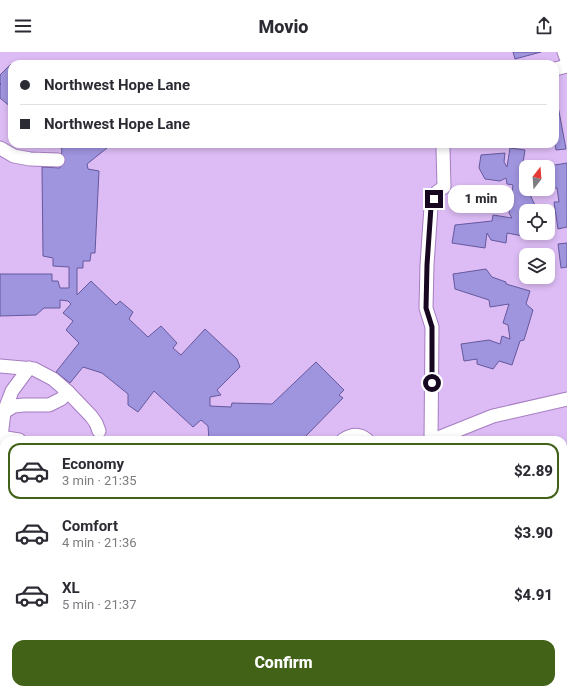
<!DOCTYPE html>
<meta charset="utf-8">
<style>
:root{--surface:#fff;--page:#f7f7f7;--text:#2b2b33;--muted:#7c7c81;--line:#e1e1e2;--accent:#416217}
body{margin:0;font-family:Roboto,sans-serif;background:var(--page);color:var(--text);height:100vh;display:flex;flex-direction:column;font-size:15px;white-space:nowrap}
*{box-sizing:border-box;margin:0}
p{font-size:13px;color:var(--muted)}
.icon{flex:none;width:22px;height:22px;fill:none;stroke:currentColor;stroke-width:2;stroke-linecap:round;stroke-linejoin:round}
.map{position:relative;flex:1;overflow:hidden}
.sheet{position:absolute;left:0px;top:384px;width:567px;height:258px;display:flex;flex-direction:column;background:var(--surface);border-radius:12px 12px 0 0;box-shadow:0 2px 6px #0003}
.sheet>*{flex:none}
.top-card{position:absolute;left:8px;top:8px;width:551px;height:88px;border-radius:12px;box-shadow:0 2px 6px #0003;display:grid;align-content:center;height:88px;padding:0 12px;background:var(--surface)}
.needle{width:26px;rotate:17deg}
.buttons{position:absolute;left:519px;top:108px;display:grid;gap:8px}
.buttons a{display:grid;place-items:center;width:36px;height:36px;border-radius:8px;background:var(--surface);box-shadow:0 2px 6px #0003;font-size:20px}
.end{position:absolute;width:18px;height:18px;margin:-9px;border:5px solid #170720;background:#fff;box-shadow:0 0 0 2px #fff}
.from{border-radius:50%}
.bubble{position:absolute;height:28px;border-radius:12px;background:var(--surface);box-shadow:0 2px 6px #0003;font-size:13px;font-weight:800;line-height:28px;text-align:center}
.top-card b{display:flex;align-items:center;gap:14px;height:38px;font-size:15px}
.top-card b+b{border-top:1px solid var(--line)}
.top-card i{width:10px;height:10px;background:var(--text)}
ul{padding:7px 0 0;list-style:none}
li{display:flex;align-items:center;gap:12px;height:56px;margin:0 8px 6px;padding:0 4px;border:2px solid transparent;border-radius:12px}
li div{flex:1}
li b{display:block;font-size:15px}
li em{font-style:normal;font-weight:800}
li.selected{border-color:var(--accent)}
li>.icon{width:36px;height:36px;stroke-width:1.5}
.button{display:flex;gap:8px;margin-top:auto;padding:8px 12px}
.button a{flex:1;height:46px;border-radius:12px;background:var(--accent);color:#fff;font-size:16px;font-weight:800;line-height:46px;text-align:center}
header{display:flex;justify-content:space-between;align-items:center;height:52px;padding:0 12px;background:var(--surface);font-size:18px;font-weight:800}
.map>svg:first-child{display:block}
</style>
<header><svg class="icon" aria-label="menu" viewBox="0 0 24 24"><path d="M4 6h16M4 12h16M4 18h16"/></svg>Movio<svg class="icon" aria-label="share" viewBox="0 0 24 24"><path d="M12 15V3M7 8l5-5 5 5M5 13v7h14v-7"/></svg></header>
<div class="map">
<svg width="567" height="642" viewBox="0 0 567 642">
<rect width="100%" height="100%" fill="#ddbcf5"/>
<!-- building -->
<g fill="#9f94de" stroke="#65589d">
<path d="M513,0h28l-26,7z"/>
<path d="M11,12l1,1v43l-12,-10v-13l1,-1 -1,-1v-8z"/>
<path d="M555,38l11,59 -10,1 -1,-7z"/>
<path d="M56,92h56l-25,20 1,5 11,2 -4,82h-4l-1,8h-7v7h-6v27l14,-14 25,24 4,-4 13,11 -4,7 19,18 13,-11 16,17 -4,5 8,7 24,-26 32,30 3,8 -23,23 4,5 -11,2v9l21,1 1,-4 40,1 44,-42 28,28 -5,5 4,3 -41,42 -5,-4 -4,4h-2l-4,-3 -5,2v1h-73l-1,-14 -7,-6 -8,7 -39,-36 -16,21 -10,-7v-11l-26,-21 -19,-6 -13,16 -14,-11 23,-29 -13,-13 7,-9 -10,-8 8,-9 -3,-3 -8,-1v8h-16l-8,7 -36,1v-42h52v7h6l2,7h9v-21l-16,-1v-8l-10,-2 -1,-89 18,1 2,-19z"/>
<path d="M510,96l15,2 -5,32 6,1v6h6l-1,8 6,12v2h-11v5l-2,-1 2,5v13h3l-1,4 -21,-4 -1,10 -15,-3 -4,-7 -2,15 -33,-5 3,-18 37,-4 1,-6 19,3 -3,-5 4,-28 -6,-1 -1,-6 -6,3 -15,-2 -6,-11 2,-13 24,-2 -1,9 3,5z"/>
<path d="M567,111v64l-9,2 -4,-27h5l-2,-14h-5l-3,-22z"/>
<path d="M567,191v24l-6,1 -3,-24z"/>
<path d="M486,217l6,8 14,5v2l24,7 -4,13 7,6 -9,30 -4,1 -8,24 -13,-4 -6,8 -16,-5v-5l-13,2 -3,-17 28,-4 11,4 2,-8 8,3 -2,-14 -5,-2 6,-19 -19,3 -1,-7 -34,-11 -2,-15z"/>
<path d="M563,556l4,1v85h-39l2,-4h33z"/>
<path d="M113,638h24l-1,4h-19l-5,-1z"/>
<path d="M214,638h18l-1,4h-18z"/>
<path d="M264,638h38l1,4h-38z"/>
<path d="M389,638h34l1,4h-33z"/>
<path d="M36,639l17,2 -1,1h-17z"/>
</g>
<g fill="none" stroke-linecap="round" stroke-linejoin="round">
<!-- minor casing -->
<g stroke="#a57dc1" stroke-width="15">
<g id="minor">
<path d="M564,0l3,8"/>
<path d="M555,17l12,-3"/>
<path d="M0,96l14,8 16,3 28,1"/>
<path d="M0,314l34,3 19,10 15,13 23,24 5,7 3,8"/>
<path d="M4,360l10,-6 10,-1h25l12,-6 7,-7"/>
<path d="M0,385l19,3"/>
<path d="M343,388c9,-6 16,-7 24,0"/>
<path d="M431,388l1,-113 -6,-19 1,-43 4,-58 6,-15 7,-5 -1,-39 1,-4"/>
<path d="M433,388l60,-24 74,-17"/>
<path d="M347,638l2,4"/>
<path d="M2,642l-1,-257 3,-25 8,-21 17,-23"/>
<path d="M177,642l1,-4"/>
</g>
</g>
<!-- minor -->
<use href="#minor" stroke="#fff" stroke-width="13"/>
</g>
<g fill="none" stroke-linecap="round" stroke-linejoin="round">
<!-- route -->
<path stroke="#170720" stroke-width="5" d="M432,331v-56l-6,-19 1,-43 4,-58 3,-8"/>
</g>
</svg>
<div class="buttons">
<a><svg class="needle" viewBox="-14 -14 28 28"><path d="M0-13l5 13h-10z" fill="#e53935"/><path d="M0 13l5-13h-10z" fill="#7c7c81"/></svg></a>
<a><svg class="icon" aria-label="locate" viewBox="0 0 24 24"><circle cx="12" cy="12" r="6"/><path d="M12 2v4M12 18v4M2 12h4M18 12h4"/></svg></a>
<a><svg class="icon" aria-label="layers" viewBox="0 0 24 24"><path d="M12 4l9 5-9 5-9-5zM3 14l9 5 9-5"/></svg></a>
</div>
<i class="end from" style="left:432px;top:331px"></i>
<i class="end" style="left:434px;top:147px"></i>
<div class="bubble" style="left:448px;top:133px;width:66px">1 min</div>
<div class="top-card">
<b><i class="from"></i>Northwest Hope Lane</b>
<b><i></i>Northwest Hope Lane</b>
</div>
<section class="sheet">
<ul>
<li class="selected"><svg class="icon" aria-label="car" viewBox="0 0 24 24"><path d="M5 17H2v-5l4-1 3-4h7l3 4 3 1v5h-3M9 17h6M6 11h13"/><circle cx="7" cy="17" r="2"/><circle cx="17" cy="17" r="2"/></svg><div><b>Economy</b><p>3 min · 21:35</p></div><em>$2.89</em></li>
<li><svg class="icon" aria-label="car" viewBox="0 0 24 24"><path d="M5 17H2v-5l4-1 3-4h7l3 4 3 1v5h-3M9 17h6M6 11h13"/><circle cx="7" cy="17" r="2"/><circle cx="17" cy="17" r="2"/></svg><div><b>Comfort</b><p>4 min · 21:36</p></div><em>$3.90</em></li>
<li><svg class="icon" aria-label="car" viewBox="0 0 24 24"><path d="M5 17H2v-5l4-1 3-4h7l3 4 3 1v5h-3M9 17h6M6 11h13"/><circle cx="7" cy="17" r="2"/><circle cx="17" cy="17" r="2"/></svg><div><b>XL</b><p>5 min · 21:37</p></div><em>$4.91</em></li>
</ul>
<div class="button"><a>Confirm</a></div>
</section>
</div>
